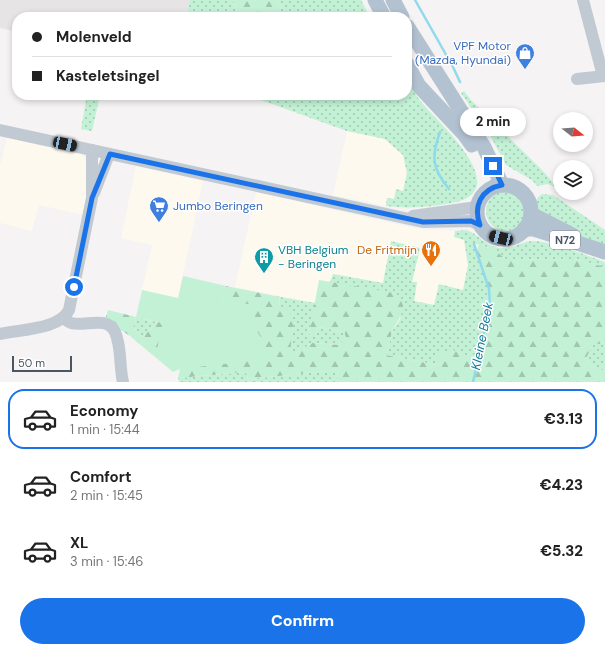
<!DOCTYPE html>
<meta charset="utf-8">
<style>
:root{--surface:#fff;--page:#f2f2f2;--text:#222;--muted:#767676;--line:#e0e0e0;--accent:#1a73e8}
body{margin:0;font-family:"DM Sans",sans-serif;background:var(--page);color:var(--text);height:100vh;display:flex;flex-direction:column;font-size:15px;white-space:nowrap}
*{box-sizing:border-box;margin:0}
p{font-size:13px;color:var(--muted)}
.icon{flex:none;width:22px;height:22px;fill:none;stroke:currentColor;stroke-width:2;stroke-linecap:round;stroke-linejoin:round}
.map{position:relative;height:382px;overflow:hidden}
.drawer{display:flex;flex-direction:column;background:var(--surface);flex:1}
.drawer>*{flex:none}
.banner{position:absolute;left:12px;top:12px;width:400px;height:88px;border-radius:16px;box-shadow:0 2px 6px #0003;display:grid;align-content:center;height:88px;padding:0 20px;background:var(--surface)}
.needle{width:26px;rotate:107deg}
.buttons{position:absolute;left:553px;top:112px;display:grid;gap:8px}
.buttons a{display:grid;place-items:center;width:40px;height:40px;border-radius:50%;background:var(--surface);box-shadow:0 2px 6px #0003;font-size:20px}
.scale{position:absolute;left:12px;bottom:10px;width:60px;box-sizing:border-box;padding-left:4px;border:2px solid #4a5661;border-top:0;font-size:11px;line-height:14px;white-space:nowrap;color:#4a5661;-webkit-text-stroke:3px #fff;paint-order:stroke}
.end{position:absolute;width:18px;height:18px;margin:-9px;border:5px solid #1a73e8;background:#fff;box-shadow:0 0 0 2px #fff}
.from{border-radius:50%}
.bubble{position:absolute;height:28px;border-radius:14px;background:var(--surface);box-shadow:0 2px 6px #0003;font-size:13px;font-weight:800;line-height:28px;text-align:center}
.car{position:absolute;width:12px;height:24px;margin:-12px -6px;border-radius:5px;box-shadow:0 0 3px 1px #0007;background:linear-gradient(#222 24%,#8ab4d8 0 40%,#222 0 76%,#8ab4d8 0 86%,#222 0)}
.banner b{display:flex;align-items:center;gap:14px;height:38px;font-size:15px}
.banner b+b{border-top:1px solid var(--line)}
.banner i{width:10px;height:10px;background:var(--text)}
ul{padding:7px 0 0;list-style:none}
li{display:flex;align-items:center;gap:12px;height:60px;margin:0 8px 6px;padding:0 12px;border:2px solid transparent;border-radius:16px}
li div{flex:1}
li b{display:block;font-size:15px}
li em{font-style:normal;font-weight:800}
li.current{border-color:var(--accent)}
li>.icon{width:36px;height:36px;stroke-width:1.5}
.button{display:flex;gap:8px;margin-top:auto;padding:8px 20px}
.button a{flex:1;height:46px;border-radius:24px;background:var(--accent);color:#fff;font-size:16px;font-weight:800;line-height:46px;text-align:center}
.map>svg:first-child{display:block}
</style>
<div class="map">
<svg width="605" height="382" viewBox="0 0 605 382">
<defs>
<pattern id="grass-dots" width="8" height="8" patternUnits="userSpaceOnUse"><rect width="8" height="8" fill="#c3f1d5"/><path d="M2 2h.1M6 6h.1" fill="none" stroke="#a0c6b0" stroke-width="1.8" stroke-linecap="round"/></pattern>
<pattern id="forest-firs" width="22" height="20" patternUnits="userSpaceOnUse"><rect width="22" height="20" fill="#c3f1d5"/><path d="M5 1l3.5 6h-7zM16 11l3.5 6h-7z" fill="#a0c6b0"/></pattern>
</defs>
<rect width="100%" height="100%" fill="#f5f3f3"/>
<!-- commercial -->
<g fill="#fdf9ef">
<path d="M347,131l38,8 18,16 4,18 -4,18 -9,8 -7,-1 -1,8 -53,-11z"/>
<path d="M7,138l72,16 5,3 3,6 2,9 -5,43 -45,-10 -7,26 -32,-8v-58z"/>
<path d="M136,166l67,15 -25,117 -36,-8 10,-45 -31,-7z"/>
<path d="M256,192l162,37 37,2 -1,6 10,3 4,25 -5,25 -29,15 -20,-4 3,-18 -5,-1 -21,-40 -8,42 -50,-10 -3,8 -11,-2 -4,23 -80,-16z"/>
</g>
<!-- education -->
<path fill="#e6e4e5" d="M0,0h190l-4,17h-169v15l-17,-4z"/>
<!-- grass -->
<g fill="url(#grass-dots)">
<path d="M190,0h43l6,17h-53z"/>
<path d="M277,0h84l9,17h-96l8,-10z"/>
<path d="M407,80c5,7 9,16 15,23 18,21 94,88 30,100 -22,4 -44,6 -66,3l1,-8 7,1 2,-10 7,2 4,-18 -4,-18 -18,-16 -38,-8 -100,-36h160z"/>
<path d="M464,91l7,9 73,72 13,16 -9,-4 -11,2 -5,-6 -26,-15 -16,-30 -29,-42z"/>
<path d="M87,95h13l-8,36 -11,-2z"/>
<circle cx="506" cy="211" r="20"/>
<path d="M542,194l11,1 52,35v17l-20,-8 -48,-28c-3,-7 -1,-13 5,-17z"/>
<path d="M466,230c13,4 20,17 35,18 12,1 21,-7 33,-7 19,1 52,14 71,21v5l-31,-8 -67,1c-9,-7 -21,-16 -33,-16l15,45 1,18 -12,49 -7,1 -19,-7 -15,15 -51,-10 7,-25 8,-12 -71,-36 3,-8 50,9 8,-42 29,7 -8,34h5l-3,19 20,4 5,-21 24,6 5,-25 -4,-25 -10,-3 1,-6z"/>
<path d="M280,297l35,6 -6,30 2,3h4l4,-9 25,5 2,5 -7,8 -27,-2 -16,10 -6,-2 -11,-45z"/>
<path d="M136,317l21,5 -14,15 -9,-9z"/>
<path d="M605,343v28l-14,-5 -5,-8 7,-13z"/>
<path d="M337,370l1,12h-159l-1,-4 68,-6 2,7z"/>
</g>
<!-- forest -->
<g fill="url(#forest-firs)">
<path d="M233,0h44l5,7 -8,10h-35z"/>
<path d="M479,244l15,6 13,10 67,-1 31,8v76l-12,2 -7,13 5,8 14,5v11h-267l-1,-12 -89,9 -2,-7 -68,6 2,-9 -7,3 -43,-36 -25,-16 3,-10 28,7 -2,11 9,9 14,-15 102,12 -37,-35 4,-13 54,11 -1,9c21,4 13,29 11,44l6,3 16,-10 27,2 7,-8 -2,-5 -25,-5 -4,9h-4l-2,-3 10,-53 75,13c17,13 6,22 -1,37 -3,7 -4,17 -7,25l51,10v-11l16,-4 18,7 7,-1 12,-49 -1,-18 -13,-36z"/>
</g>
<!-- garden -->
<path fill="#c3f1d5" d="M183,276l43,10 -4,14 32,5 -4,18 14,18 2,18 -86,10 -16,-11 -7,-9 6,-26 -27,-6 6,-27 36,8z"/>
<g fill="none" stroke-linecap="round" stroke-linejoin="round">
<!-- stream -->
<g stroke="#90daee" stroke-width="2.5">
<path d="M415,0l38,67 7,15"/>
<path d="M440,132c-9,24 -8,37 9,57"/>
<path d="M473,382l17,-75 -1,-18 -15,-45"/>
</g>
<!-- minor -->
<g stroke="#c1cad2" stroke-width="12">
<path d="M583,0l20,76"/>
<path d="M577,79l28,-3"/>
<path d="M0,130l423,92 48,-1 9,4"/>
<path d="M94,193l15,-39"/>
<path d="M413,216l64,-9"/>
<path d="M63,318c3,2 6,4 8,5 14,4 36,-8 44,9 7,16 4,34 8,50"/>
<path d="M0,334c21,-5 59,-4 69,-24l23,-112v-48"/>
</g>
<!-- major -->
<g stroke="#b3c2d1" stroke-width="15">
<path d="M375,0l9,17"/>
<path d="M393,0l9,17"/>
<path d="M407,26l77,121 18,38"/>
<path d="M407,64l12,22 45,48 8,11"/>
<circle cx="504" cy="212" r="27"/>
<path d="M531,214l43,22"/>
<path d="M524,229h10l71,23"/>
</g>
</g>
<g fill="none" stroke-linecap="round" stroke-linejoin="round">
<!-- route -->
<path stroke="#1a73e8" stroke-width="5" d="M74,287l18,-89 18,-44 313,68 48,-1 9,4c-7,-19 1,-36 22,-40l-9,-19"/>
</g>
<!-- icons -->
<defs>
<g id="shop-pin" transform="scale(1)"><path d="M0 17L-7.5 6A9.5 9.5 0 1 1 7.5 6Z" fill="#3f7fe0" stroke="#fff"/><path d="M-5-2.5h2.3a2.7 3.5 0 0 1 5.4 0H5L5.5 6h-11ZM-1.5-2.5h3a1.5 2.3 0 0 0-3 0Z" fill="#fff"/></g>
<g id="supermarket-pin" transform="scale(1)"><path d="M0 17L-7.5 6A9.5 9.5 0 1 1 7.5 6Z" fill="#3f7fe0" stroke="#fff"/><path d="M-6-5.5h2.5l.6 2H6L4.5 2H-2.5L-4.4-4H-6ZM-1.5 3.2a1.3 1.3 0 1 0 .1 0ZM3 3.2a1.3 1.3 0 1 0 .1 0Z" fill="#fff"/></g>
<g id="restaurant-pin" transform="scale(1)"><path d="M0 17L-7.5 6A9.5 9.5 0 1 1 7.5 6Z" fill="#e8710a" stroke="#fff"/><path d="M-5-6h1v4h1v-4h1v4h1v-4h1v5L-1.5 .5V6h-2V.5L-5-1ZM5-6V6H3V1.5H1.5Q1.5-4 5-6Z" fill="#fff"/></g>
<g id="building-pin" transform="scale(1)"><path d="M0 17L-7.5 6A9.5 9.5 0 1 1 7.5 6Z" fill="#0f9aa8" stroke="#fff"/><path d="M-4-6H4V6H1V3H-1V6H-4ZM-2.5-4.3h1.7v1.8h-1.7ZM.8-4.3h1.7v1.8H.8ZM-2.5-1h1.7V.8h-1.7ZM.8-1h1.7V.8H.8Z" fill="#fff"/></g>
</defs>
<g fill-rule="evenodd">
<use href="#shop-pin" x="525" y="53"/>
<use href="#supermarket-pin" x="159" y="206"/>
<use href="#restaurant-pin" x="431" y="250"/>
<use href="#building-pin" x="264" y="257"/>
</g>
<g text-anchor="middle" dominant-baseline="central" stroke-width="3" stroke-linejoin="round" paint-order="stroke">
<!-- shield labels -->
<rect fill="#fff" stroke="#808990" stroke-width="1" x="550" y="231" width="30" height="18" rx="3"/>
<g font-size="11" font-weight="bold" fill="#4a5661">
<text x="565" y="240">N72</text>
</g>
<!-- shop labels -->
<g font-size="12" fill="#366cbe" stroke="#fff" text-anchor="end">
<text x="511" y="46">VPF Motor<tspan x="511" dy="14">(Mazda, Hyundai)</tspan></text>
<text x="173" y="206" text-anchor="start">Jumbo Beringen</text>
</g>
<!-- culture labels -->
<g font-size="12" fill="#0d838f" stroke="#fff" text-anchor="start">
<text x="278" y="250">VBH Belgium<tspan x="278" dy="14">- Beringen</tspan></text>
</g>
<!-- food labels -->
<g font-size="12" fill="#c56008" stroke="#fff" text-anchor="end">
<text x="417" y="250">De Fritmijn</text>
</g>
<!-- water labels -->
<g font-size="13" font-style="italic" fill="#0c7c9b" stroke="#fff">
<text transform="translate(482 336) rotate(-79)">Kleine Beek</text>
</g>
</g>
</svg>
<div class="buttons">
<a><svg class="needle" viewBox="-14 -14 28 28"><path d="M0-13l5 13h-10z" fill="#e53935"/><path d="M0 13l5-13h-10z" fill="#767676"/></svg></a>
<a><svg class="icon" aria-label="layers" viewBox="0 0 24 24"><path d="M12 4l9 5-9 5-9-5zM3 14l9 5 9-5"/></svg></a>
</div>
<div class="scale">50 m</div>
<i class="end from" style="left:74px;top:287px"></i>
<i class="end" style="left:493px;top:166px"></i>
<div class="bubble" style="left:460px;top:108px;width:66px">2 min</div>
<i class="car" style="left:65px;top:144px;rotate:102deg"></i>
<i class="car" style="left:501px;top:238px;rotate:284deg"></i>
<div class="banner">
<b><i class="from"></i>Molenveld</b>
<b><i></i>Kasteletsingel</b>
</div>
</div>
<section class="drawer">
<ul>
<li class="current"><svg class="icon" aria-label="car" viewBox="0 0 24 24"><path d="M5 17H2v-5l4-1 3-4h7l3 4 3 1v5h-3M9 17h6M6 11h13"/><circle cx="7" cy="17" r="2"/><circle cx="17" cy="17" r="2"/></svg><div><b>Economy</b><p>1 min · 15:44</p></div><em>€3.13</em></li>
<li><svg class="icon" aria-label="car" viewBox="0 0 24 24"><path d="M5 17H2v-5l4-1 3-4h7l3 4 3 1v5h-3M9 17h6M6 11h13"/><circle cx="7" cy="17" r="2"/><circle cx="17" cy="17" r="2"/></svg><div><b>Comfort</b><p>2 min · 15:45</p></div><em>€4.23</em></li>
<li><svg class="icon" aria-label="car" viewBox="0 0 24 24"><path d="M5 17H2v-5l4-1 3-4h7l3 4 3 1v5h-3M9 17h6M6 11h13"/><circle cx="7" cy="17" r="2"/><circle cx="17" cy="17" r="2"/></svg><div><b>XL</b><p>3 min · 15:46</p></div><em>€5.32</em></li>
</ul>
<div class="button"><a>Confirm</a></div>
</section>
